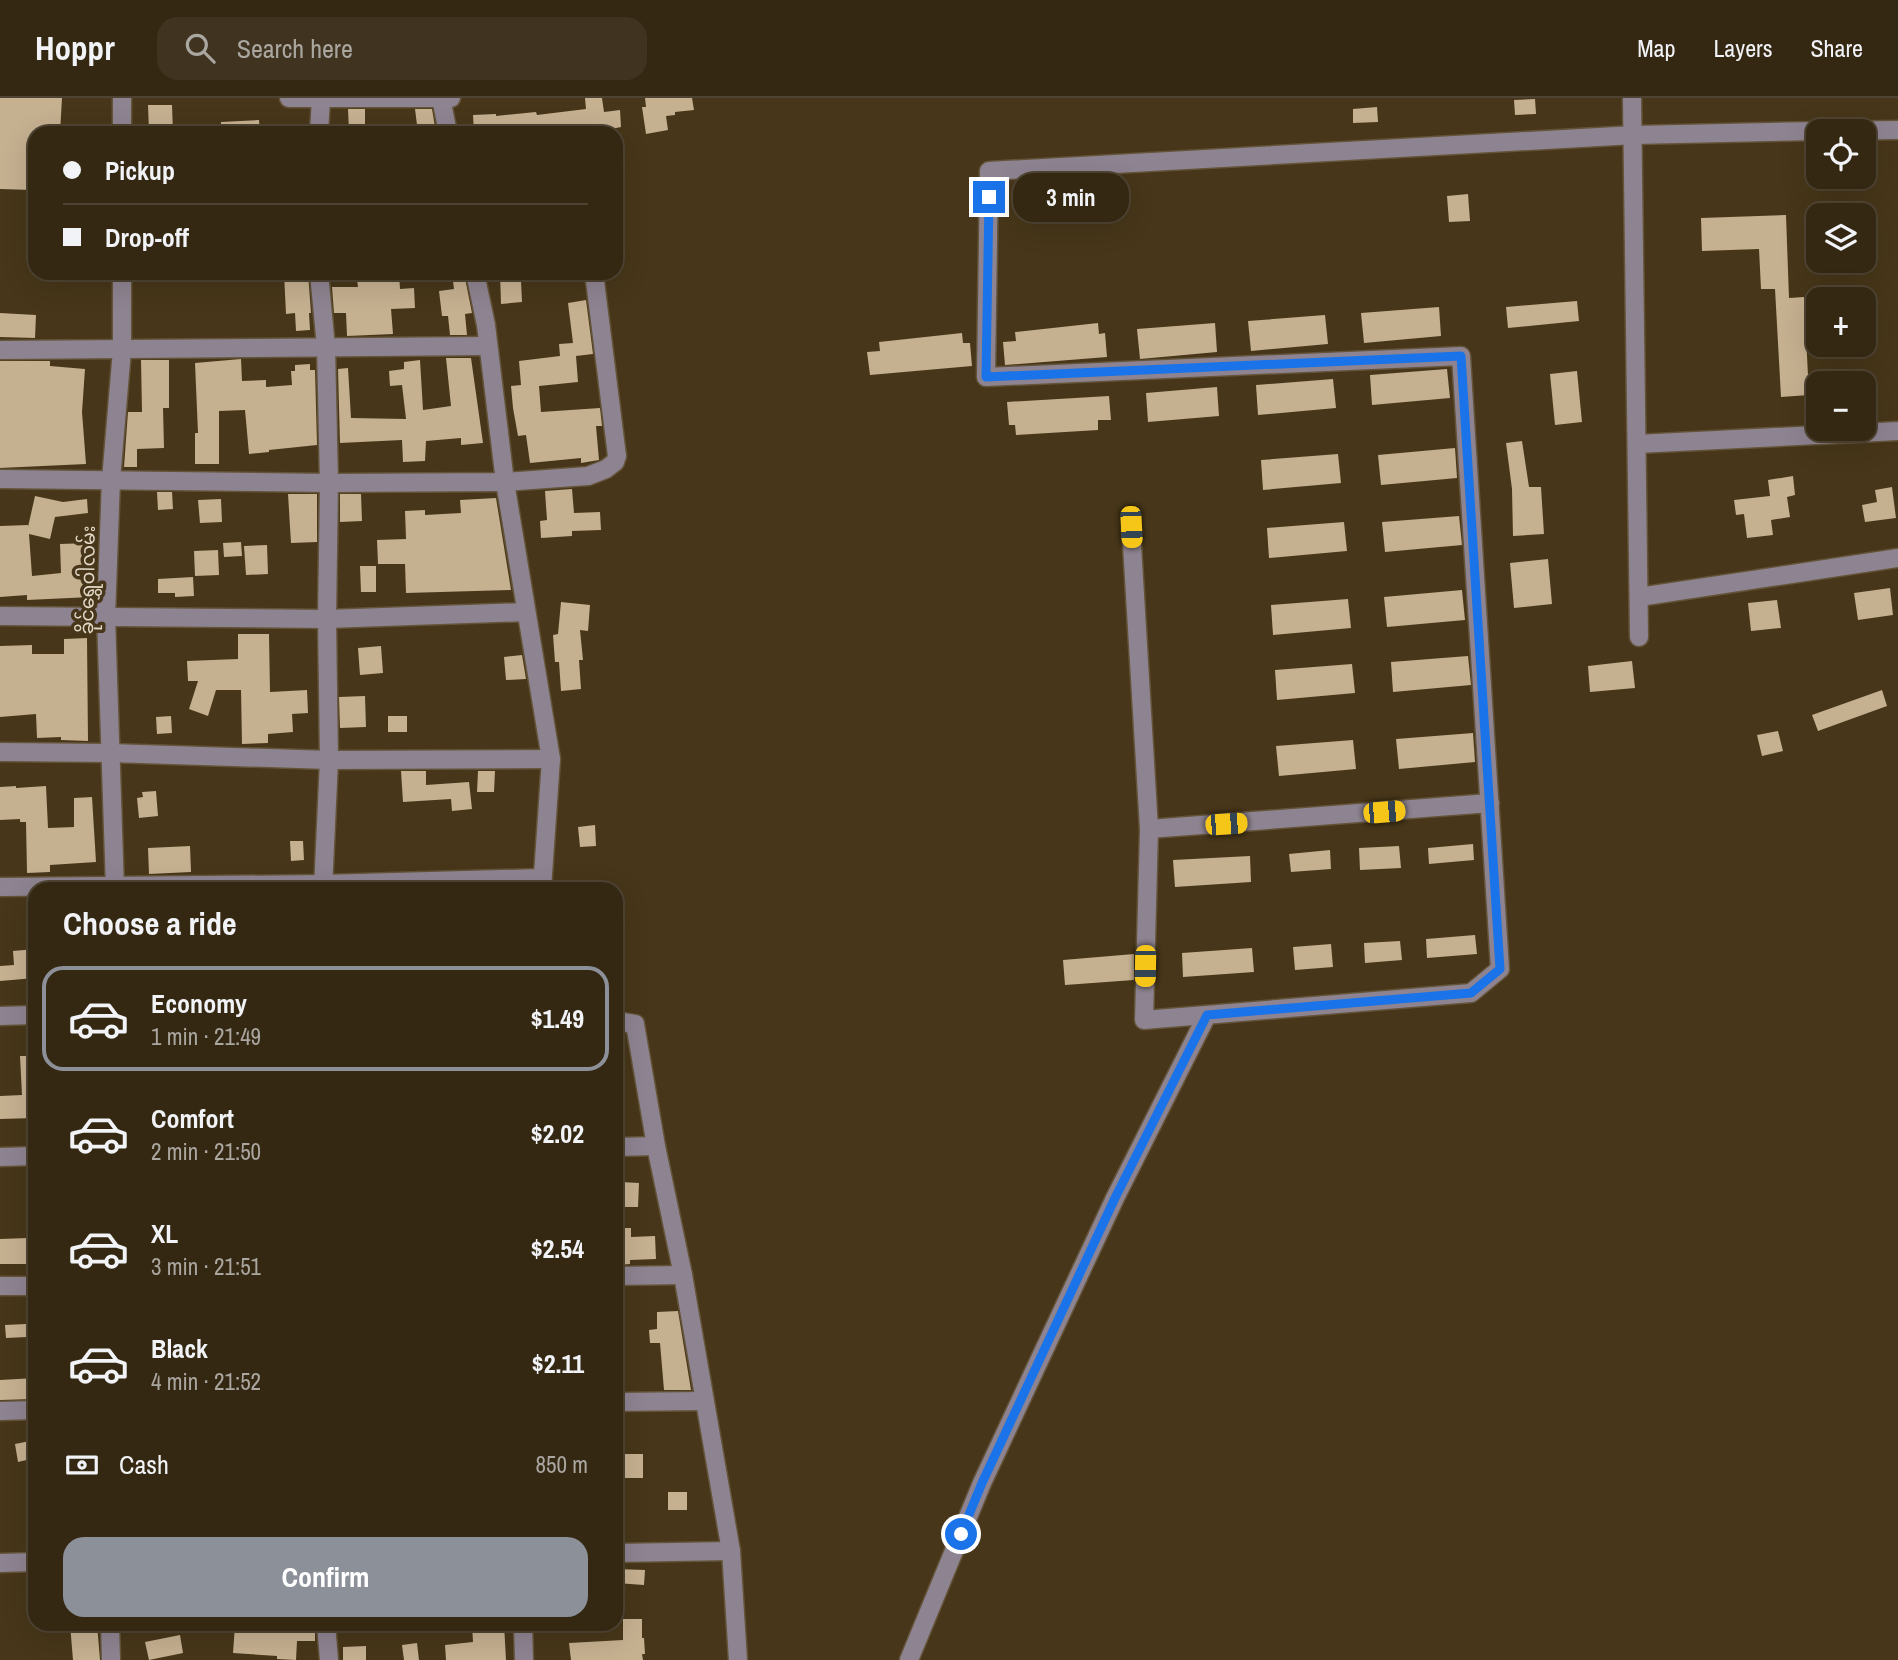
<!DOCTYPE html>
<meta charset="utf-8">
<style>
:root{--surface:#352813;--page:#403421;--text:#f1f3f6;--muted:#aaa6a0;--line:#4f4433;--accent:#8c9099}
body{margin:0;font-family:"Archivo Narrow","Noto Sans Myanmar",sans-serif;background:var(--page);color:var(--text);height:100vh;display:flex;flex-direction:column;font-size:26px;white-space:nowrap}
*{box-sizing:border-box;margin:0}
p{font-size:23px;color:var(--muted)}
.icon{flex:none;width:38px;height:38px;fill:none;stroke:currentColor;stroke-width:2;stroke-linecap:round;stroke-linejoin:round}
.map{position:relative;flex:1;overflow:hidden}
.panel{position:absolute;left:28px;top:784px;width:595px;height:749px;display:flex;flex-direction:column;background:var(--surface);border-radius:21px;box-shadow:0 7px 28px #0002,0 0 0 2px var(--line)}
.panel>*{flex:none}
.top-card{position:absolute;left:28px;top:28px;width:595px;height:154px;border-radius:21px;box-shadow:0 7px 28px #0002,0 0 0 2px var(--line);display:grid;align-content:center;height:154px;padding:0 35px;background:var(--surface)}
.tools{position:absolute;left:1806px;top:21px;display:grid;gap:14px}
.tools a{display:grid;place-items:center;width:70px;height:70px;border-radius:14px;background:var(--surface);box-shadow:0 7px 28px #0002,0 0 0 2px var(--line);font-size:35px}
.end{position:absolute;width:32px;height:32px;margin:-16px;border:9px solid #1a73e8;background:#fff;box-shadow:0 0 0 4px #fff}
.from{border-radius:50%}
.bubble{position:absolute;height:49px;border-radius:21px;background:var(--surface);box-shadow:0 7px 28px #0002,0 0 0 2px var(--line);font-size:23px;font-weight:800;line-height:49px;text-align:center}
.car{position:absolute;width:21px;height:42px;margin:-21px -10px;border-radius:9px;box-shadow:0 0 5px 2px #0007;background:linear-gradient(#f5c518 24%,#345 0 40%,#f5c518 0 76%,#345 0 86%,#f5c518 0)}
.top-card b{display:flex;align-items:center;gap:24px;height:66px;font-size:26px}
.top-card b+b{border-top:2px solid var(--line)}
.top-card i{width:18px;height:18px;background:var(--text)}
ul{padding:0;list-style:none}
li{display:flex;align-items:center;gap:21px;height:105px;margin:0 14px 10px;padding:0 21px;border:4px solid transparent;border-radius:21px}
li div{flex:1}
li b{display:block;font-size:26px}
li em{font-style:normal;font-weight:800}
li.current{border-color:var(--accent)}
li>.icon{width:63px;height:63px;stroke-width:1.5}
h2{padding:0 35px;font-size:32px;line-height:84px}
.pay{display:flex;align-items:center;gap:18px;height:77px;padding:0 35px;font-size:26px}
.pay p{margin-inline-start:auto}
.primary-button{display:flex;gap:14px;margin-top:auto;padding:14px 35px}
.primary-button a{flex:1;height:80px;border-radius:21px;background:var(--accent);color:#fff;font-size:28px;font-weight:800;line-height:80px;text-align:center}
header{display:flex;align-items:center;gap:42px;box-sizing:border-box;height:98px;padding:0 35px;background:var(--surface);border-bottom:2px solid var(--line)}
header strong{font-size:33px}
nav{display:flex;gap:38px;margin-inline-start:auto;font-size:24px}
.search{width:490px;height:63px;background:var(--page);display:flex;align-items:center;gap:18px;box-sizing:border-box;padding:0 24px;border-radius:21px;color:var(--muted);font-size:26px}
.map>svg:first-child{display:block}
</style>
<header>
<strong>Hoppr</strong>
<div class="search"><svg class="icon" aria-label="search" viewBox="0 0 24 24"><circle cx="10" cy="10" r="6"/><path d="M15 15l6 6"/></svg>Search here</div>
<nav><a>Map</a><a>Layers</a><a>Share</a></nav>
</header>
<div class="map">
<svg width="1898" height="1562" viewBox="0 0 1898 1562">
<rect width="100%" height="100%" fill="#473619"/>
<!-- building -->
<g fill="#c5b090">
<path d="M0,0h62l-2,35h-25l-3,57 -32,-1z"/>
<path d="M585,0h17l2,14 16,-2 1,17 -29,6h-118l-1,-18 23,-1v2l40,-4 1,3 49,-6z"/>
<path d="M645,0h47l2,12 -19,2v3l-9,1 2,14 -22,4 -4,-27h4z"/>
<path d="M1535,1l1,15 -21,1 -1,-15z"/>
<path d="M148,7h24l1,28h-24z"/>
<path d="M1377,9l1,15 -25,1v-14z"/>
<path d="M348,11h17v22l-16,1z"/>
<path d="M415,11h17l4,24h-18z"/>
<path d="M259,22l1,13h-39v-11z"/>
<path d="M1468,96l2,27 -21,1 -2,-26z"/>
<path d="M1786,117l3,83 15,-1 5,98 -28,2 -6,-108h-14l-2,-40 -57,2 -1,-33z"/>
<path d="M284,175h24l3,40h-2l1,17 -14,1 -1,-18 -9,1z"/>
<path d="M356,175h43l1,16 14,-1 1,20 -24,1 2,25 -46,2 -1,-23h-12l-2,-26h26z"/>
<path d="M452,175h12l8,40 -7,1 2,21h-17l-2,-19h-6l-3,-25 15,-2z"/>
<path d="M500,175h17l1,8h3l1,21 -21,2z"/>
<path d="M586,202l7,54 -17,2 2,26 -39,4 2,26 59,-4 2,18h-6l3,34 -18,3v-5l-51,5 -4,-28 -8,1 -5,-28 -2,-22 10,-1 -2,-24 41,-5 -1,-12 14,-1 -5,-40z"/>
<path d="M1577,203l2,20 -71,7 -2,-21z"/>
<path d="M1439,209l2,29 -77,7 -3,-30z"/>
<path d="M0,215l36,2 -1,23 -35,-1z"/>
<path d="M1325,217l3,29 -77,7 -3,-30z"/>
<path d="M1098,225l1,11 6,-1 2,24 -102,8 -2,-23 13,-1 -1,-9z"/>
<path d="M1215,225l2,29 -77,7 -3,-30z"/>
<path d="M962,235l1,10h7l2,23 -102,9 -3,-23 13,-1 -1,-9z"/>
<path d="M446,260h25l12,85 -22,2v-7l-35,3 -1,20 -22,1 -1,-22 -62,3 -2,-74 10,-1 3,50 55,1 -4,-34 -12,1 -1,-15 15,-2v-7l16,-2 3,50 28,-4z"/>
<path d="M241,261l1,22 24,-1v7l26,-2 -1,-14h4v-6l15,-1v6h5l2,75 -48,5v2l-20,2 -4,-44 -26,1v53h-24v-31h3l-3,-70z"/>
<path d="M141,262h28v48h-6l1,40 -27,1v18h-13l4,-55h14z"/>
<path d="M0,263h50v5l35,3 -3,43 4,52 -86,4z"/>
<path d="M1447,271l3,29 -78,7 -2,-30z"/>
<path d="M1577,273l5,51 -27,3 -5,-51z"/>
<path d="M1333,281l3,29 -78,7 -2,-30z"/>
<path d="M1217,289l2,29 -71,6 -2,-29z"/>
<path d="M1109,298l2,24h-13v10l-82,5 -1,-10h-6l-2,-23z"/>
<path d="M1522,343l7,46h12l3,47 -31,2 -1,-47 -6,-46z"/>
<path d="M1455,350l2,30 -76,7 -3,-30z"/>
<path d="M1338,356l3,29 -78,7 -2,-30z"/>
<path d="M1793,378l2,19 -8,2 3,20 -19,3 2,15 -26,3 -3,-24 -8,1 -2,-15 36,-4 -2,-16z"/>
<path d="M1892,389l4,31 -31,4 -3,-17 15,-3 -2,-12z"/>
<path d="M572,391l2,24 26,-1 1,18 -29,1v5l-31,2 -1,-17 7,-1 -2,-29z"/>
<path d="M157,394h15l1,17 -15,1z"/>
<path d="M288,396h29v48l-26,1z"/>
<path d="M340,396h21l1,27 -22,1z"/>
<path d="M35,398l28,6 24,-3 1,14 -33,4 -5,22 -21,-5 3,42 29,-3 -1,-29 29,-1 2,54 -64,3v-5l-27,2v-71l28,-1v2z"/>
<path d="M496,400l15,92 -105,3 -1,-29h-27l-1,-24 29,-1 -1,-28 20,-1v5l36,-2 -1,-13z"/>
<path d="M221,401l1,23 -22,1 -2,-23z"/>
<path d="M1459,418l3,29 -77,7 -3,-30z"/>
<path d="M1344,424l3,29 -78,7 -2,-30z"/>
<path d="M241,444l1,14 -18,1 -1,-14z"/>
<path d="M267,447l1,29 -22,1 -2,-29z"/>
<path d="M218,452l1,25 -24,1 -1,-25z"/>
<path d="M1548,461l4,45 -38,4 -4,-45z"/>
<path d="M360,468h16v26h-15z"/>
<path d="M193,479l1,19 -19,1v-4h-17v-14z"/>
<path d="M1890,490l3,27 -35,5 -4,-27z"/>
<path d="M1462,492l3,30 -78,7 -3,-30z"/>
<path d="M1348,501l3,29 -78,7 -2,-30z"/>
<path d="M1777,502l4,28 -30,3 -3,-28z"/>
<path d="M561,504l29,3 -2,26 -8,-1 3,30h-4l2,29 -20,2 -2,-29h-4l-2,-27 5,-1z"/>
<path d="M238,536h31l1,58 37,-2 1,23 -16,1 1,18 -25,2v9l-26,1 -1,-54h-25l-8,26 -19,-7 9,-28h-10l-1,-20 51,-2z"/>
<path d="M87,540l1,103 -27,-1v-3l-24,1 -1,-24 -36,3v-71l32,-1v9h32v-15z"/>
<path d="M381,548l2,27 -23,2 -2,-27z"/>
<path d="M522,557l4,24 -20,1 -2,-23z"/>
<path d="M1468,558l3,29 -78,7 -2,-30z"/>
<path d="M1632,563l3,27 -45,4 -2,-26z"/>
<path d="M1352,566l3,29 -78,7 -2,-30z"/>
<path d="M1882,592l5,16 -69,25 -6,-16z"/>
<path d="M365,598l1,31 -26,1 -1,-31z"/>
<path d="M171,618l1,17 -15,1 -1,-17z"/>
<rect x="388" y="618" width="19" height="16"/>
<path d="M1778,633l5,20 -21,5 -5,-21z"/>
<path d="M1473,635l2,29 -76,7 -3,-30z"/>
<path d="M1353,642l3,29 -77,7 -3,-30z"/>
<path d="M401,673h25v14l43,-3 3,27 -20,2 -1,-12 -48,3z"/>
<path d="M478,673h17l-1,21h-17z"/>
<path d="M16,688v2l30,-2 2,42 26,-1v-29l18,-1 4,65 -46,3v7l-23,1 -1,-51h-6v-3l-20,1v-33z"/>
<path d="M156,693l2,25 -19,2 -2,-20 6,-1 -1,-5z"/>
<path d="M595,727l1,21 -16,1 -2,-20z"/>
<path d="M290,743h13l1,19 -13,1z"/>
<path d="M1473,746l1,16 -45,4 -1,-16z"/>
<path d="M190,748l1,26 -42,2 -1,-26z"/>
<path d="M1399,748l2,22 -41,2 -1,-22z"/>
<path d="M1330,752l1,19 -40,3 -2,-18z"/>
<path d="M1250,758l1,26 -76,5 -2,-27z"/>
<path d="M1475,837l2,19 -50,4 -1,-19z"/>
<path d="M1400,843l2,19 -37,3 -1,-20z"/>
<path d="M1331,846l2,23 -38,3 -2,-23z"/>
<path d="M1252,850l2,24 -71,5 -1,-24z"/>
<path d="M35,851v29l-35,3v-15l14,-1 -1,-14z"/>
<path d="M1134,856v26l-69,5 -2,-25z"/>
<path d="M20,958h15v62l-35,1v-23l22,-1z"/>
<path d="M621,1084l18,1 -1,24h-18z"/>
<path d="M616,1130h15v9l24,-1 1,23 -26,1v4l-14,1z"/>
<path d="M28,1140l1,26h-29v-25z"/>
<path d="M678,1213l13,79h-27l-4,-47h-10l-1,-13 8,-1v-17z"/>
<path d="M26,1226l1,13 -21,1 -1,-13z"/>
<path d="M35,1280v21l-35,1v-20z"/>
<path d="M35,1342v18l-17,4 -3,-18z"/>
<rect x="616" y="1356" width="27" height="24"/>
<rect x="668" y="1394" width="19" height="18"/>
<path d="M616,1471l29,1 -1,15 -28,-2z"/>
<path d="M623,1521h19v19h2l1,16h-3l1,6h-72l-2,-17 54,-3z"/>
<path d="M70,1526h27l3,36h-27z"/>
<path d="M287,1526h24l1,4 3,1v12h-18l-1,19 -19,-1v-3l-44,-3 2,-28 53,4z"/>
<path d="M472,1526h32l2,36h-60l-1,-15 28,-3z"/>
<path d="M180,1537l3,18 -34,7 -4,-18z"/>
<path d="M417,1545l2,17h-15l-2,-15z"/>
<path d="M366,1548v14h-23v-13z"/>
</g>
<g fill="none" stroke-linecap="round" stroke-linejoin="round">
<!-- minor casing -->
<g stroke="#635338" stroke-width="21">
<g id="minor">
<path d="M122,0v35"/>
<path d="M289,0h162"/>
<path d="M441,0l7,35"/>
<path d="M1632,0l7,539"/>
<path d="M1825,33l73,-1"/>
<path d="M319,35l2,-35"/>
<path d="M319,175l7,74 3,136 -2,136 2,141 -6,129"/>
<path d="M475,175l11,52 19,157 46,277 -9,130"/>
<path d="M0,252l488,-4"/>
<path d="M1637,346l261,-13"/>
<path d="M0,381l329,4 176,-1 83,-6 18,-7 9,-7 2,-6 -23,-183"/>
<path d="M1131,430l18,301 -5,191 327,-27 29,-24 -39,-613 -475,21 3,-206 645,-36 184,-4"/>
<path d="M1639,499l259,-39"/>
<path d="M0,518l327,3 199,-7"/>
<path d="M0,654l110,1 219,7 222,-1"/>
<path d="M1149,731l341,-26"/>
<path d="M0,789l323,-3 219,-6"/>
<path d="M115,791l-9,-272 5,-137 11,-130v-77"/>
<path d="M0,918l35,-1"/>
<path d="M616,923l19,3 21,122 27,129 48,276 7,109"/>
<path d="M616,1049l40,-1"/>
<path d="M0,1059l35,-1"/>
<path d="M616,1178l67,-1"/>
<path d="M0,1188h35"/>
<path d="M616,1304l88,-1"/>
<path d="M0,1313l35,-1"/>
<path d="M616,1455l115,-2"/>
<path d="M0,1465l35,-1"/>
<path d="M110,1526l1,36"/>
<path d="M326,1526l3,36"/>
<path d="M523,1526l1,36"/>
<path d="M909,1562l73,-177 133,-285 92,-183"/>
</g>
</g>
<!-- minor -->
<use href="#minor" stroke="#8e8491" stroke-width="18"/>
</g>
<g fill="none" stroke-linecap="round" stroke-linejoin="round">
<!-- route -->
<path stroke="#1a73e8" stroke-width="9" d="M961,1436l21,-51 133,-285 92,-183 264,-22 29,-24 -39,-613 -475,21 3,-180"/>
</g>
<g text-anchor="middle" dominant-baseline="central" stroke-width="7" stroke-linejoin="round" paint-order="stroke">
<!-- street labels -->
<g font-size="19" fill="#e3d9c8" stroke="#473619">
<text transform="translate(87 482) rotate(-89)">ခိုင်ရွှေဝါလမ်း</text>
</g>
</g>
</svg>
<div class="tools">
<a><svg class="icon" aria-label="locate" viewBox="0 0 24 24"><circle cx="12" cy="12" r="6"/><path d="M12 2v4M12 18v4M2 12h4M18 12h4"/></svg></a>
<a><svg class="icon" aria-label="layers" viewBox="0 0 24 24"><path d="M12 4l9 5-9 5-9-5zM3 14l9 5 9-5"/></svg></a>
<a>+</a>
<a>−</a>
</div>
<i class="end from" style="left:961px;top:1436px"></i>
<i class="end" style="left:989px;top:99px"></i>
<div class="bubble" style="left:1013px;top:75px;width:116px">3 min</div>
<i class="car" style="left:1131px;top:429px;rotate:177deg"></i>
<i class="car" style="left:1384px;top:714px;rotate:85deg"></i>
<i class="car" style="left:1226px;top:726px;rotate:86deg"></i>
<i class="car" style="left:1145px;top:868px;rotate:181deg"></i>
<div class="top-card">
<b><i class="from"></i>Pickup</b>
<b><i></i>Drop-off</b>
</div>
<section class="panel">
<h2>Choose a ride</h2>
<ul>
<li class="current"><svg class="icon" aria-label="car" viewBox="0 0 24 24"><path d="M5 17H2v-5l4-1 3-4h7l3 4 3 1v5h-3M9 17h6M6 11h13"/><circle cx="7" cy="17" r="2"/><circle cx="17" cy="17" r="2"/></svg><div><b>Economy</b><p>1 min · 21:49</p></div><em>$1.49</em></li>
<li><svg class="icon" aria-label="car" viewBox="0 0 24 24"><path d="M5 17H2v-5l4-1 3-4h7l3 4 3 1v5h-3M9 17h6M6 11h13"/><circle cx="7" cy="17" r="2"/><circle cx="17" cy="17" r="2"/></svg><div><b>Comfort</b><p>2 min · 21:50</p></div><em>$2.02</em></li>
<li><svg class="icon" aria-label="car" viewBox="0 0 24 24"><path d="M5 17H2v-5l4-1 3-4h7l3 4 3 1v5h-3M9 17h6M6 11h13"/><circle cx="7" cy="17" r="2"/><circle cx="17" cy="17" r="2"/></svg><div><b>XL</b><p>3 min · 21:51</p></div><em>$2.54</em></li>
<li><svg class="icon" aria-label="car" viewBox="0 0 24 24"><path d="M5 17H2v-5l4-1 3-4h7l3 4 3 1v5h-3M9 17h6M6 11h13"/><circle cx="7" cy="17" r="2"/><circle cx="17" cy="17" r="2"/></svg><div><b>Black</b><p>4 min · 21:52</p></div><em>$2.11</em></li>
</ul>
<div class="pay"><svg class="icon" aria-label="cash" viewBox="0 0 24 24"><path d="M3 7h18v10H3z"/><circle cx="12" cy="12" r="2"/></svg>Cash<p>850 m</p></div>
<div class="primary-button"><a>Confirm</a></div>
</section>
</div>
